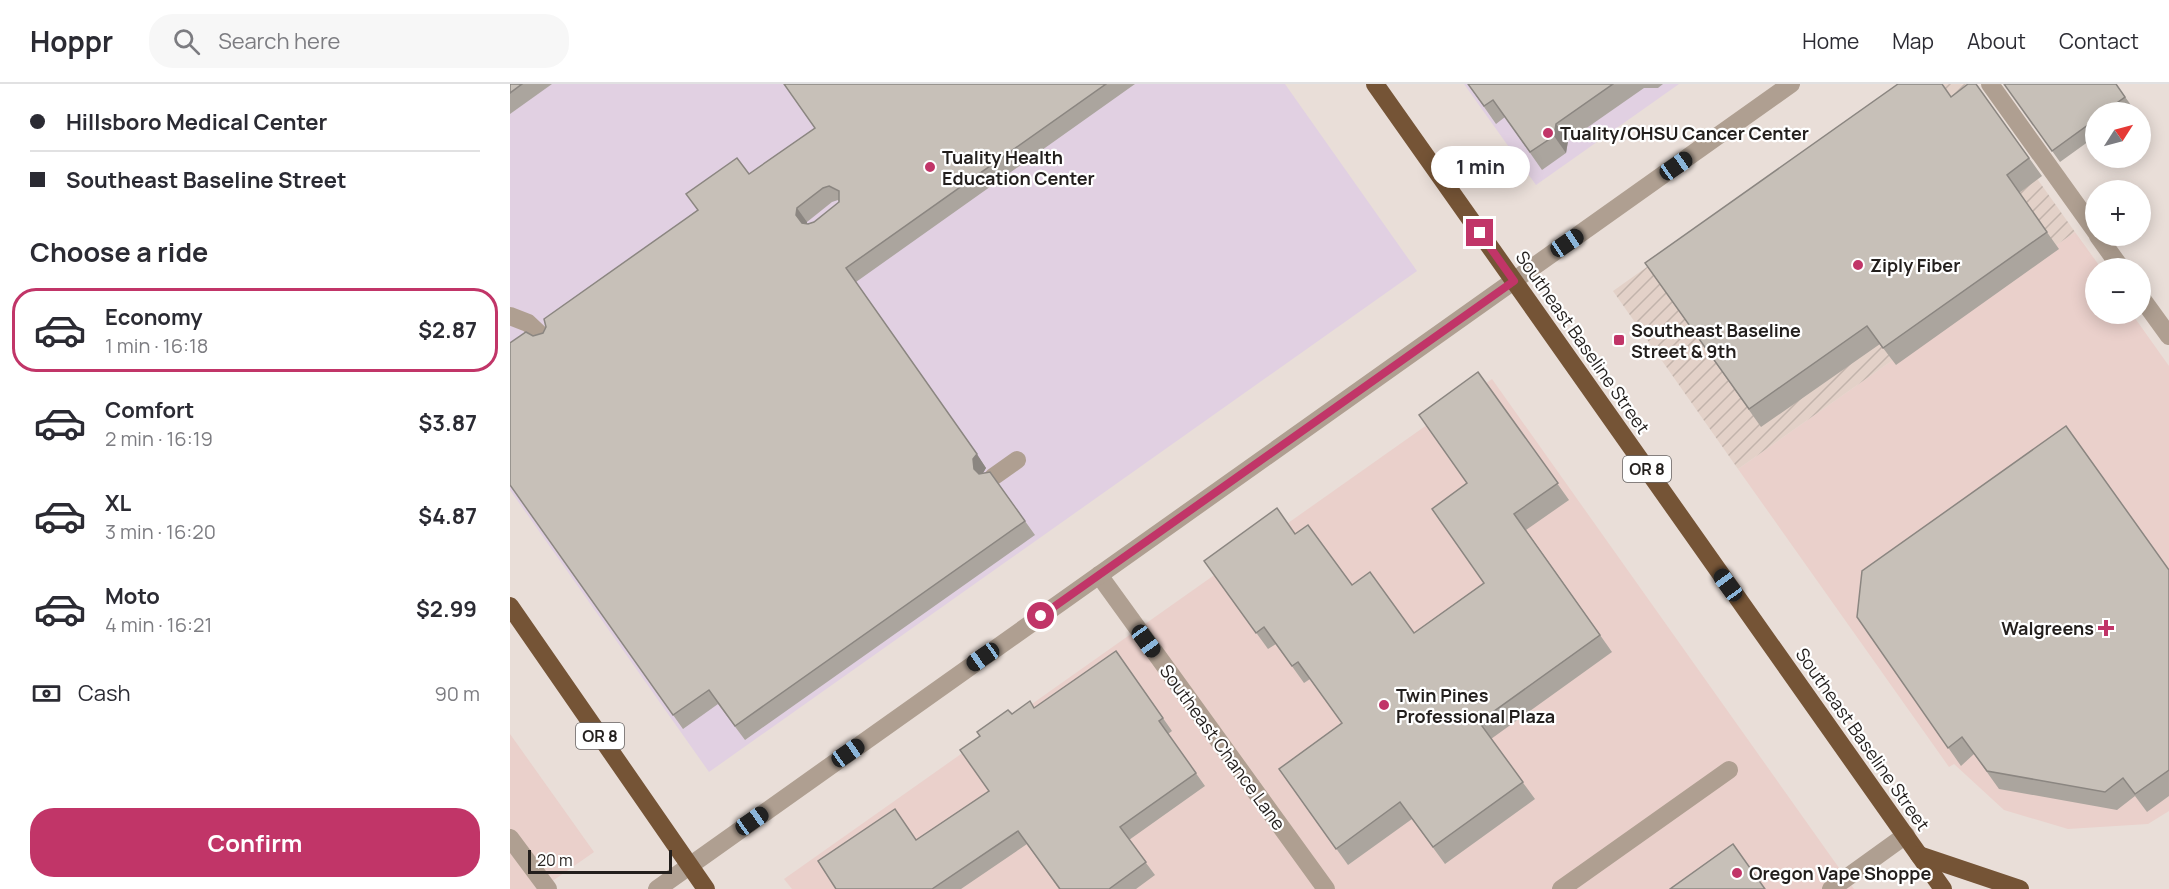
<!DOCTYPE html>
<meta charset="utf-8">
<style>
:root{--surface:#fff;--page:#f7f7f7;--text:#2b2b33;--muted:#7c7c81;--line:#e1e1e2;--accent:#c13568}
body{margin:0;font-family:Manrope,sans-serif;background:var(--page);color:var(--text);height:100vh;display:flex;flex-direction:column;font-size:22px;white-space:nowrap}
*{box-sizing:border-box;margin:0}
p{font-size:20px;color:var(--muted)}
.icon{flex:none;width:33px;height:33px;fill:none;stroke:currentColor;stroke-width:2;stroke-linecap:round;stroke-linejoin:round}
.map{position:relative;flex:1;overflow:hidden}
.drawer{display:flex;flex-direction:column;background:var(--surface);width:510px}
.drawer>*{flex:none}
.top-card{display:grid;align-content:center;height:132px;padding:0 30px;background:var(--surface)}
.needle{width:39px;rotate:54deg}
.fabs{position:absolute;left:1575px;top:18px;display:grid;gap:12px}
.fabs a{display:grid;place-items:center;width:66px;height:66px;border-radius:50%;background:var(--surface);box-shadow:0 3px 15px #0003;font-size:30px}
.scale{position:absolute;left:18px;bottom:15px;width:144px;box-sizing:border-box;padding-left:6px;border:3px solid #231f1d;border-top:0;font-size:16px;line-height:21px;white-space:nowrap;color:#231f1d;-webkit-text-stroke:4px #fff;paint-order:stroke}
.end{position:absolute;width:27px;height:27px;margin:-14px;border:8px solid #c13568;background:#fff;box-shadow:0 0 0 3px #fff}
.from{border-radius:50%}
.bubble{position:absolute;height:42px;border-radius:21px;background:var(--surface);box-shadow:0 3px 15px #0003;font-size:20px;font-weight:700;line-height:42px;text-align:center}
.car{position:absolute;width:18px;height:36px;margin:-18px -9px;border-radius:8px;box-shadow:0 0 4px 2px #0007;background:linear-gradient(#222 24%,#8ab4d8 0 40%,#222 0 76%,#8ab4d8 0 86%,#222 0)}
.top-card b{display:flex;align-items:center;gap:21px;height:57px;font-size:22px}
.top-card b+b{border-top:2px solid var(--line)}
.top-card i{width:15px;height:15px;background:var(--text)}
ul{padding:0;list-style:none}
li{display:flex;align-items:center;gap:18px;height:84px;margin:0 12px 9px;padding:0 18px;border:3px solid transparent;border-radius:24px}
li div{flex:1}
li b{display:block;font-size:22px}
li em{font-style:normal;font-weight:700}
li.active{border-color:var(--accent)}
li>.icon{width:54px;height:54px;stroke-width:1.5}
h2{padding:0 30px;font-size:27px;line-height:72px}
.pay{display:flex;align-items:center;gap:15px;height:66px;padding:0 30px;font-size:22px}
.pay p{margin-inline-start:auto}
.button{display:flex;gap:12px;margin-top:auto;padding:12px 30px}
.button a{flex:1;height:69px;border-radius:24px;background:var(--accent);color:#fff;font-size:24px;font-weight:700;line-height:69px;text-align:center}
header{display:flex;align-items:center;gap:36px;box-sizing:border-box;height:84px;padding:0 30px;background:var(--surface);border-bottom:2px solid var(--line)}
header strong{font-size:28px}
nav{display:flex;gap:33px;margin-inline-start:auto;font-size:21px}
.search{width:420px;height:54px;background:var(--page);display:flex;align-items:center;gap:15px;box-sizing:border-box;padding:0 21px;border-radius:24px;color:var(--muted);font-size:22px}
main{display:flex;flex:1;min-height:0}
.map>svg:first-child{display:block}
</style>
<header>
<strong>Hoppr</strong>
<div class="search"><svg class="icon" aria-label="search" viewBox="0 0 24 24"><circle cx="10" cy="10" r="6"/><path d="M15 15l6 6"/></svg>Search here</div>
<nav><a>Home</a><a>Map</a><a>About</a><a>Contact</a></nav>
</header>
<main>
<section class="drawer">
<div class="top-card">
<b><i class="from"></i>Hillsboro Medical Center</b>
<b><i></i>Southeast Baseline Street</b>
</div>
<h2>Choose a ride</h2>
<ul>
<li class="active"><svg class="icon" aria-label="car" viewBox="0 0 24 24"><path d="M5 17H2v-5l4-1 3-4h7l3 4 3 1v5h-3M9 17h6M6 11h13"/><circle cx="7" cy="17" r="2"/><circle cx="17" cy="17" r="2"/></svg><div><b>Economy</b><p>1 min · 16:18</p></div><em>$2.87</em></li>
<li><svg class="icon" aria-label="car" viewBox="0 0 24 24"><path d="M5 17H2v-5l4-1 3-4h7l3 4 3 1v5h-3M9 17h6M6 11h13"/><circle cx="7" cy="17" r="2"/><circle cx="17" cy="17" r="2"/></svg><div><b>Comfort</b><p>2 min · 16:19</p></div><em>$3.87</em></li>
<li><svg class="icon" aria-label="car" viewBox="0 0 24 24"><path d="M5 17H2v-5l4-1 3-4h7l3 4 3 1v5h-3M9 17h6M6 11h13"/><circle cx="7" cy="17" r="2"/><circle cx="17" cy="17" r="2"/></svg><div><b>XL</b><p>3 min · 16:20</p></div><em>$4.87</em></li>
<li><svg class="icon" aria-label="car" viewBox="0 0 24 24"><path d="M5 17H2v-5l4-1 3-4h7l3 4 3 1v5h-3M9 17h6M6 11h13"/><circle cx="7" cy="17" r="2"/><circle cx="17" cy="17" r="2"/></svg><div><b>Moto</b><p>4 min · 16:21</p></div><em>$2.99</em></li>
</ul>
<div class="pay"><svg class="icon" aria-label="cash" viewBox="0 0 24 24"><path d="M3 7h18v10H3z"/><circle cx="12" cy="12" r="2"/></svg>Cash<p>90 m</p></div>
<div class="button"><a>Confirm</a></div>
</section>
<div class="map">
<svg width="1659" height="805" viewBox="0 0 1659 805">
<defs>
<pattern id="industrial-furrows" width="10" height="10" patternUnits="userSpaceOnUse" patternTransform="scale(1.5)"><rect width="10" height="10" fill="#e3d1c8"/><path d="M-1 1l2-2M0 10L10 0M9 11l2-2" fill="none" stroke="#c2b3ab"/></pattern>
</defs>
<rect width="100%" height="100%" fill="#e9ded8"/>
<!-- commercial -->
<g fill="#ead0cb">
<path d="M1565,148l26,36h-5v46h36l37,52v445l-21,13 -80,5 -64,-19 -50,-46 -5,3 -211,-298z"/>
<path d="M982,295l362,510h-1062l-8,-10z"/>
<path d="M0,650l84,118 -53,37h-31z"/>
</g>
<!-- industrial -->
<path fill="url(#industrial-furrows)" d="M1396,0h64l105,148 -337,237 -125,-178z"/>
<!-- medical -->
<g fill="#e1d0e2">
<path d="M0,0h775l132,187 -708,501 -199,-282z"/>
<path d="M954,0h215l-143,101z"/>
</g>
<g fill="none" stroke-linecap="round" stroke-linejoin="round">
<!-- lane -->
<g stroke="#af9f91" stroke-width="18">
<path d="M1480,0l106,148"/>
<path d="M1588,152l23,32"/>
<path d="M1630,212l29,40"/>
<path d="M0,232l18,7 17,16"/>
<path d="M483,393l24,-17"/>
<path d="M589,491l227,314"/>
<path d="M0,754l38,51"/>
<path d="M1051,805l168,-119"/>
<path d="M1321,805l75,-54"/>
</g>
<!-- street -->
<path stroke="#af9f91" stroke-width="18" d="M147,805l1134,-805"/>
<!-- highway -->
<g stroke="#755436" stroke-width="18">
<path d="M865,0l568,805"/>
<path d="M0,522l196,283"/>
<path d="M1409,771l101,34"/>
</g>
</g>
<!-- wall -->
<g fill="#aba59e" fill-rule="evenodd">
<path d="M0,0h42l-42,30z"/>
<path d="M274,0h351l-279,198 130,186 -3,5 7,-1 45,63 -290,205 -27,-36 -35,25 -173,-244 23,-149 10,-3 154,-123 118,-82zM328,116l1,2 -25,20 -7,2v-2l25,-20z"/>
<path d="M958,0h195l-5,4h-14l-76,53 -2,12 -24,17 -37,-53 -9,7z"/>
<path d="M1466,0l66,92 -23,17 40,56 -163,116 -16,-21 -119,83 -116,-164 306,-166z"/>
<path d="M1494,0h112l17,24 -6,4h-31v24l-36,26z"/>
<path d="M968,288l91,128 -43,30 86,122 -121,87 44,60 -90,65 -33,-45 -64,46 -69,-96 63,-46 -32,-44 -6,4 -28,-39 -8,5 -64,-88 91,-27 57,51 62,48 70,-50 -17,-100z"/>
<path d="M1659,486v226l-22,16 -12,-16 -18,14 -118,-21 -25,-35 -13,12 -104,-149z"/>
<path d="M606,567l56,80 -4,3 37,52 -76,54 26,35 -19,14h-77l-32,-45 -66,45h-125l80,-49 73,-49 23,-77 22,-6z"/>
</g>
<!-- shaded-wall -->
<g fill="#8b8681">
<path d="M1046,40l12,17 -2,12 -12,-17z"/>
<path d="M287,124l10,14 -1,7 -10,-14z"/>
<path d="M467,370l9,14 -3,5 1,10 -10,-14 -1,-10z"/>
</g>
<!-- building -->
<g fill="#c7c0b8" stroke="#8b8681" stroke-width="1.5" fill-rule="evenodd">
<path d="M0,0h12l-12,9z"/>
<path d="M274,0h322l-260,184 131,186 -4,5 1,10 5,5 11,-2 35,49 -290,205 -26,-36 -36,25 -163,-230v-142l16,-11 7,4 10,-3 3,-6 -2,-8 154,-109 -12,-16 51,-36 12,16 66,-46zM319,102l10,5v11l-25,20 -6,2 -6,-1 -6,-8 1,-7 26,-20z"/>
<path d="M958,0h145l-57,40 -2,12 -24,16 -37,-52 -9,6z"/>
<path d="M1388,0h44l9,13 17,-13h8l53,74 -22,17 40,57 -164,116 -16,-22 -118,83 -104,-146z"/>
<path d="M1494,0h112l9,13 -21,15h-8v7l-44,32z"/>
<path d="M968,288l80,111 -44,31 86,121 -121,87 44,60 -90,65 -33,-45 -64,47 -57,-80 63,-46 -44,-61 -6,4 -28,-39 -8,6 -52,-72 73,-53 18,26 13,-9 44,60 18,-13 44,61 70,-50 -52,-74 35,-26 -48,-68z"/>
<path d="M1556,342l103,144v200l-34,24 -12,-16 -18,14 -118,-21 -25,-34 -14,11 -91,-131 5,-46z"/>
<path d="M606,567l47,67 -4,3 37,52 -76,54 26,35 -37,27h-49l-42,-58 -86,58h-96l-18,-28 77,-52 21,31 73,-49 -29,-41 20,-14 -3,-4 31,-22 4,4 18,-13 4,7z"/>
<path d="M1223,760l32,45h-95z"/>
</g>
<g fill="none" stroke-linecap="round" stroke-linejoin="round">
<!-- route -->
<path stroke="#c13568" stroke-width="8" d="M531,532l473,-335 -34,-48"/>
</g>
<!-- markers -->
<g fill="#c13568" stroke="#fff" stroke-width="2">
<circle cx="1038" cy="49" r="6"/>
<circle cx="420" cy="83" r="6"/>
<circle cx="1348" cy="181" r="6"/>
<rect x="1103" y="250" width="12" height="12" rx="3"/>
<path d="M1593 535h6v6h6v6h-6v6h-6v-6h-6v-6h6z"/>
<circle cx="874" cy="621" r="6"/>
<circle cx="1227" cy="789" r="6"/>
</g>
<g text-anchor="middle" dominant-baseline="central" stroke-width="4.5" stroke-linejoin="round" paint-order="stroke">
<!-- shield labels -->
<g fill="#fff" stroke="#656261" stroke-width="1.5">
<rect x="1113" y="372" width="48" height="26" rx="4.5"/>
<rect x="66" y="639" width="48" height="26" rx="4.5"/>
</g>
<g font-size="16" font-weight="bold" fill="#231f1d">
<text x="1137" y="385">OR 8</text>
<text x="90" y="652">OR 8</text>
</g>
<!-- poi labels -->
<g font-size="18" font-weight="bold" fill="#231f1d" stroke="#fff" text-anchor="start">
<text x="1050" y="49">Tuality/OHSU Cancer Center</text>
<text x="432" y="73">Tuality Health<tspan x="432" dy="21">Education Center</tspan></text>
<text x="1360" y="181">Ziply Fiber</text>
<text x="1121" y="246">Southeast Baseline<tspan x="1121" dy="21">Street &amp; 9th</tspan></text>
<text x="1584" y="544" text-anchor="end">Walgreens</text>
<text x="886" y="611">Twin Pines<tspan x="886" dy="21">Professional Plaza</tspan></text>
<text x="1239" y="789">Oregon Vape Shoppe</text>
</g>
<!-- street labels -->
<g font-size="18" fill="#231f1d" stroke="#fff">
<text transform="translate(1073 258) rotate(55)">Southeast Baseline Street</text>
<text transform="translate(1353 655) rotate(55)">Southeast Baseline Street</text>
<text transform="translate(713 663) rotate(54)">Southeast Chance Lane</text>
</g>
</g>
</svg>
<div class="fabs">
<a><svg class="needle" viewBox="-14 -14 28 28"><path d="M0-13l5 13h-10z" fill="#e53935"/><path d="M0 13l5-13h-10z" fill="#7c7c81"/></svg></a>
<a>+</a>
<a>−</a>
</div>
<div class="scale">20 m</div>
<i class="end from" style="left:531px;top:532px"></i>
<i class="end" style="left:970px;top:149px"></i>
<div class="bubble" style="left:921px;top:62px;width:99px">1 min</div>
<i class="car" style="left:1166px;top:82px;rotate:55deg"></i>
<i class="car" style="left:1057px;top:159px;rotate:56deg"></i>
<i class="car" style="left:1218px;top:501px;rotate:324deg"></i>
<i class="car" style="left:636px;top:557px;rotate:144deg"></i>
<i class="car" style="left:473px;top:573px;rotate:235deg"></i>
<i class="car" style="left:338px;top:669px;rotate:55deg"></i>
<i class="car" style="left:242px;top:737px;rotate:55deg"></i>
</div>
</main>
